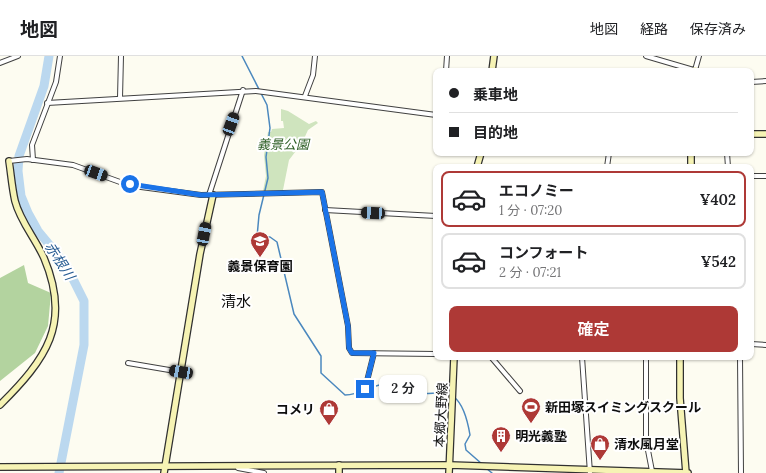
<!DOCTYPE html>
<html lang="ja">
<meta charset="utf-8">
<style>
:root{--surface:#fff;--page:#f2f2f2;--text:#202124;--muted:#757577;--line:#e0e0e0;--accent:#ae3936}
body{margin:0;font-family:Lora,"Noto Sans JP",serif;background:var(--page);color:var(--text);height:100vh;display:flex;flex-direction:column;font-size:15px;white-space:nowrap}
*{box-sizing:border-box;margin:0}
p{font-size:13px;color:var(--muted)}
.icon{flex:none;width:22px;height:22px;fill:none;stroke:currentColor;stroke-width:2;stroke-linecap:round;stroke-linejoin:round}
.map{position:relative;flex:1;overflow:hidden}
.drawer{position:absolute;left:433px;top:108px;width:321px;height:196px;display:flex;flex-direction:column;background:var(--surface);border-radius:8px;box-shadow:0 1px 3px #0004}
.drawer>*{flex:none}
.guide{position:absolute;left:433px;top:12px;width:321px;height:88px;border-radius:8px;box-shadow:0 1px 3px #0004;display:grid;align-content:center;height:88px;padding:0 16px;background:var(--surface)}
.end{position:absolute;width:18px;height:18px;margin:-9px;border:5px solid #1a73e8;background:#fff;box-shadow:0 0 0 2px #fff}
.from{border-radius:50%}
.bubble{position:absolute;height:28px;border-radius:8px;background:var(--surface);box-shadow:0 1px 3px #0004;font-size:13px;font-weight:600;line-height:28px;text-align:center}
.car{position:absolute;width:12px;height:24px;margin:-12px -6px;border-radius:5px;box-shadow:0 0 3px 1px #0007;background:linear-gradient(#222 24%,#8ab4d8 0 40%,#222 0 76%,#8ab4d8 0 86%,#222 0)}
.guide b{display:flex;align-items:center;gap:14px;height:38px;font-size:15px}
.guide b+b{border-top:1px solid var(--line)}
.guide i{width:10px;height:10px;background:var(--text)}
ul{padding:7px 0 0;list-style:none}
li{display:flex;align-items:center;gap:12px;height:56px;margin:0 8px 6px;padding:0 8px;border:2px solid var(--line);border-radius:8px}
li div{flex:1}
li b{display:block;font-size:15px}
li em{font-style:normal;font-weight:600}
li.selected{border-color:var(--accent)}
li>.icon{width:36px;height:36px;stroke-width:1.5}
.button{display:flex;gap:8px;margin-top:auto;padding:8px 16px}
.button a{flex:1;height:46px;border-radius:8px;background:var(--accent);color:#fff;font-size:16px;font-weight:600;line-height:46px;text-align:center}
header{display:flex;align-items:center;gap:24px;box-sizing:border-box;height:56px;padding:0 20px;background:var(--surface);border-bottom:1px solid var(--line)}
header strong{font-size:19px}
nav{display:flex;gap:22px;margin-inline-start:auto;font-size:14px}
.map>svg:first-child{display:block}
</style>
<header>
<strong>地図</strong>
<nav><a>地図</a><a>経路</a><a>保存済み</a></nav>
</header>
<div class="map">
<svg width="766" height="417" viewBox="0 0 766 417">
<rect width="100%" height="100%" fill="#fdfcf1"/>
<!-- green -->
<path fill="#cfe4be" d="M281,53l7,2 21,13 7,-3 2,2 -10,7 -6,13 -13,17 -6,30 -20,1 3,-15 -2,-21 4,-23h3l1,-3 12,-1 -1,-7h-2z"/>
<!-- forest -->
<path fill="#b3d39f" d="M24,209l4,18 23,10 -3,33 -13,27 -35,28v-103z"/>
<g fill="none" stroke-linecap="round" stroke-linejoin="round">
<!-- stream -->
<g stroke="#4b88be" stroke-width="1.5">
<path d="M242,0l25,49 3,23 -4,29 2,21 -9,37 -2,22h13l7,5 17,72 27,42v17l24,22c17,0 30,-12 48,-13 11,0 19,9 29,11 8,2 18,-1 25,-1l4,3"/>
<path d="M454,341c9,7 14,26 16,38l-5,9 1,6 16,14"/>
<path d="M486,412l6,5"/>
</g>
<!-- river -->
<path stroke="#bbd8ef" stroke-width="9" d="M49,0l-5,30 -25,70 -1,15 3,25 7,17 10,18 28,34 18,36v44l-25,128"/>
<!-- street casing -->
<g stroke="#414141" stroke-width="6">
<g id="street">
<path d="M646,0l51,15"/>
<path d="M0,7l18,-7"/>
<path d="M695,14l4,-14"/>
<path d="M446,15l1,-15"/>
<path d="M751,26l15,-1"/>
<path d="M305,40l8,-21 2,-19"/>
<path d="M120,42l1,-42"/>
<path d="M47,47l209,-12 180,24"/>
<path d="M727,97l1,14"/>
<path d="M33,104l-1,-15 24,-63 4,-26"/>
<path d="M9,105l18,-2 46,6 47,17 21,5 60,8 121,-3 26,134 1,22 3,5 84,1"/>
<path d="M607,111l2,-14"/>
<path d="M751,120h15"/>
<path d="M209,139l34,-105"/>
<path d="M325,154l111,6"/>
<path d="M751,288l15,1"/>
<path d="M491,301l29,34"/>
<path d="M582,301l8,116"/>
<path d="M646,301v83l6,31"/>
<path d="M740,301l1,116"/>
<path d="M128,307l53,9"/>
<path d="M365,333l9,-36"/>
<path d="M238,412l26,5"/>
</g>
</g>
<!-- secondary casing -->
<g stroke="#303030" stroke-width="8">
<g id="secondary">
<path d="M492,15l2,-15"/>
<path d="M695,15v-1"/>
<path d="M751,78h15"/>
<path d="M691,97v14"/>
<path d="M477,111l4,-14"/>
<path d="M680,301v41l6,75"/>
<path d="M0,349c46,-46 72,-81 44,-147 -9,-20 -24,-37 -29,-57 -3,-13 -4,-27 -6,-40"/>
<path d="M0,411l450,-2 238,8"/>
<path d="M164,417l36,-219 13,-59"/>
<path d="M339,417v-8"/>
<path d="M449,417l5,-116"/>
</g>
</g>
<!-- street -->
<use href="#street" stroke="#fff" stroke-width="4"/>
<!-- secondary -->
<use href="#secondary" stroke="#f6f3b4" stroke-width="5.5"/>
</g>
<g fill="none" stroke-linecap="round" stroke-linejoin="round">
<!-- route -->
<path stroke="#1a73e8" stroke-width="5" d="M130,128l71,11 121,-3 26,134 1,22 3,5h22l-9,36"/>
</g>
<!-- icons -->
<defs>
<g id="school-pin" transform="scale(1)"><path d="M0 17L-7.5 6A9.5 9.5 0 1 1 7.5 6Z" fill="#ae3936" stroke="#fff"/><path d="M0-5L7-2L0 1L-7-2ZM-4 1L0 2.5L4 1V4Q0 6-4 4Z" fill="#fff"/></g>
<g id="stadium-pin" transform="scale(1)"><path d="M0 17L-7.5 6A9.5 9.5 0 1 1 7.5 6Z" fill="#ae3936" stroke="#fff"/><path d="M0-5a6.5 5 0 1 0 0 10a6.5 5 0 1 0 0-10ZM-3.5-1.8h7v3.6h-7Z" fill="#fff"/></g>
<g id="shop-pin" transform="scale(1)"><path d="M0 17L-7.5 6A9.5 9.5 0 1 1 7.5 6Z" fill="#ae3936" stroke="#fff"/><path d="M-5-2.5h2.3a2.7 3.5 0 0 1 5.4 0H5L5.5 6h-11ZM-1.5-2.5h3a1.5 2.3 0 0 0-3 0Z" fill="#fff"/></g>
<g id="building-pin" transform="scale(1)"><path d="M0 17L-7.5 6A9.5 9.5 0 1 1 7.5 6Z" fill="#ae3936" stroke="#fff"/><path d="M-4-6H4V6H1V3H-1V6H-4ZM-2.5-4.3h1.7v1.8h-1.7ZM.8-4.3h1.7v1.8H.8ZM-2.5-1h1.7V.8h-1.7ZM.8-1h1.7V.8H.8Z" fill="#fff"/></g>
</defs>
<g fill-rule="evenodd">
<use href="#school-pin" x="260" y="185"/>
<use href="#stadium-pin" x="531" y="351"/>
<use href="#shop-pin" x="329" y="353"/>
<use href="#building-pin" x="501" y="380"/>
<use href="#shop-pin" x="600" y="388"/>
</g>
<g text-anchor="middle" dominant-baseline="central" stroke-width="4" stroke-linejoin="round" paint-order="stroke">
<!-- park labels -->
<g font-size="13" font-style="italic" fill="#2e5f26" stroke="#fff">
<text x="283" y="88">義景公園</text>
</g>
<!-- poi labels -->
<g font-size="13" font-weight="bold" fill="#0e0e0e" stroke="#fff" text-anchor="start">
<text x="260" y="210" text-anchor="middle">義景保育園</text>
<text x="545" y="351">新田塚スイミングスクール</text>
<text x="315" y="353" text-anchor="end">コメリ</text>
<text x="515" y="380">明光義塾</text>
<text x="614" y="388">清水風月堂</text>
</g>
<!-- street labels -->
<g font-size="13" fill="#0e0e0e" stroke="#fff">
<text transform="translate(441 359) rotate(-87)">本郷大野線</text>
</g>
<!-- water labels -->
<g font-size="14" font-style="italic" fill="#265b92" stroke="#fff">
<text transform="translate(60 205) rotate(57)">赤根川</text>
</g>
<!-- quarter labels -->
<g font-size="15" fill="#0e0e0e" stroke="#fff">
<text x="236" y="245">清水</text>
</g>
</g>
</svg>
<i class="end from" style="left:130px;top:128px"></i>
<i class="end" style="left:365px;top:333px"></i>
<div class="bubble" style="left:379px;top:319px;width:48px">2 分</div>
<i class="car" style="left:231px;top:68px;rotate:20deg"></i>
<i class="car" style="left:96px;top:117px;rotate:110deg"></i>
<i class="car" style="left:373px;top:157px;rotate:273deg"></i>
<i class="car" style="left:204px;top:178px;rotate:11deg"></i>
<i class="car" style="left:181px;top:316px;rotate:280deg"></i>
<div class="guide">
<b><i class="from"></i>乗車地</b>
<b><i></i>目的地</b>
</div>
<section class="drawer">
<ul>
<li class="selected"><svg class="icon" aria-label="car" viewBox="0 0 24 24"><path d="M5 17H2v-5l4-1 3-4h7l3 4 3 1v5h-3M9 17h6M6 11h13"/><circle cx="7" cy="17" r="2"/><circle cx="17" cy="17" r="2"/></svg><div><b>エコノミー</b><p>1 分 · 07:20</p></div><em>¥402</em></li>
<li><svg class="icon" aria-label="car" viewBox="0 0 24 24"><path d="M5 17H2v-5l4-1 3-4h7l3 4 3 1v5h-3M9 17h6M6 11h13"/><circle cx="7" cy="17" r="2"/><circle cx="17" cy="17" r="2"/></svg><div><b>コンフォート</b><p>2 分 · 07:21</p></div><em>¥542</em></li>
</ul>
<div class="button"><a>確定</a></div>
</section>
</div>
